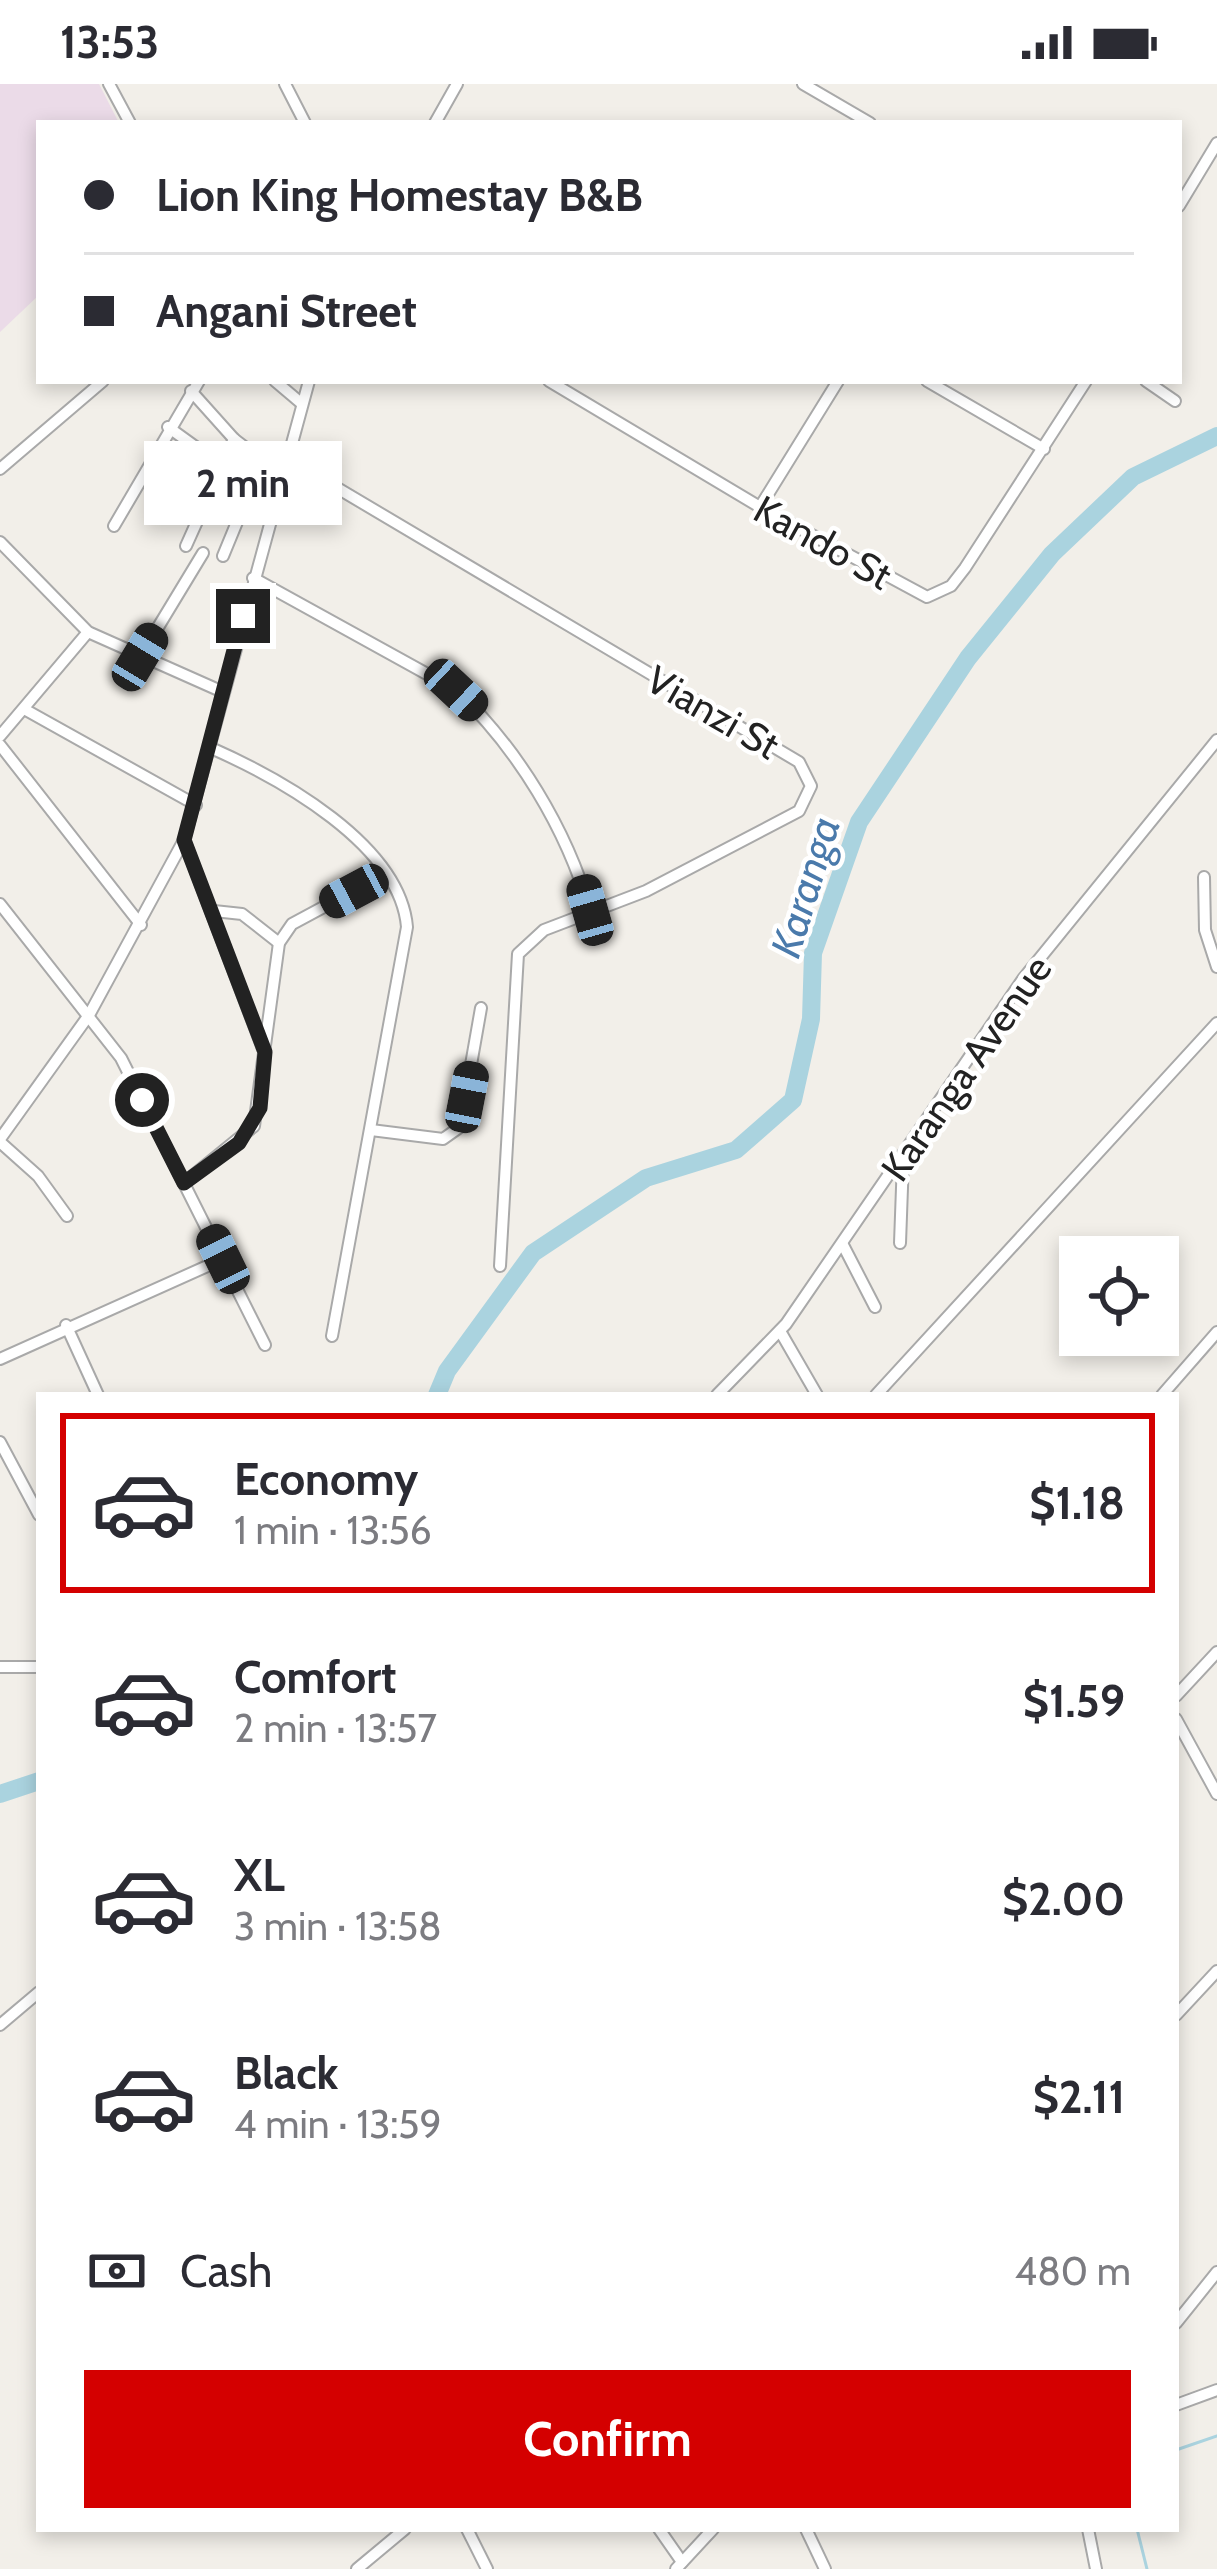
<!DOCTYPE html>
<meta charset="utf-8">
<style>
:root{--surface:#fff;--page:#f2f2f3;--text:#2b2b33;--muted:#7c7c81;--line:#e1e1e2;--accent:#d40000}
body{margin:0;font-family:Cabin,sans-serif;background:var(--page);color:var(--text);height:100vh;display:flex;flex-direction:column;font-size:45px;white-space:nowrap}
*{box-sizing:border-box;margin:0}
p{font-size:39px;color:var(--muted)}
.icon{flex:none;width:66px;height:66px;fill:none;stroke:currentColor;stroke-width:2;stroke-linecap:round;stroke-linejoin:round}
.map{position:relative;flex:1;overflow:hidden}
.panel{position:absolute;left:36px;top:1308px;width:1143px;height:1140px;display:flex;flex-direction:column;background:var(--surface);border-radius:0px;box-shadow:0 6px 18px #0003}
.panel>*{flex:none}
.top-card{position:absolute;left:36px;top:36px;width:1146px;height:264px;border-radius:0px;box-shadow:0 6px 18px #0003;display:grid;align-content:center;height:264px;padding:0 48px;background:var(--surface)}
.buttons{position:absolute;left:1059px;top:1152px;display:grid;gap:24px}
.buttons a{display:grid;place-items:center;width:120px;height:120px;border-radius:0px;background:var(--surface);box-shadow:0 6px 18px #0003;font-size:60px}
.end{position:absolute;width:54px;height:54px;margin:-27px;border:15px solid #222;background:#fff;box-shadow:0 0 0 6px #fff}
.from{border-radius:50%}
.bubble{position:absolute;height:84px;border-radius:0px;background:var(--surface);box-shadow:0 6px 18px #0003;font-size:39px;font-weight:700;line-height:84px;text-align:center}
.car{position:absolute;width:36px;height:72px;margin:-36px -18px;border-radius:15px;box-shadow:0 0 9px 3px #0007;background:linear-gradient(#222 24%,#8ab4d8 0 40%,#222 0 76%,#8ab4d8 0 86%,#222 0)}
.top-card b{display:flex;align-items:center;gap:42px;height:114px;font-size:45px}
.top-card b+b{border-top:3px solid var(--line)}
.top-card i{width:30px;height:30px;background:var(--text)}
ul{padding:21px 0 0;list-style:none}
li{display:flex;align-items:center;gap:36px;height:180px;margin:0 24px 18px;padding:0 24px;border:6px solid transparent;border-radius:0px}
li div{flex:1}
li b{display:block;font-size:45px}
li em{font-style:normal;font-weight:700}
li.selected{border-color:var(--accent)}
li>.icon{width:108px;height:108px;stroke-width:1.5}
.pay{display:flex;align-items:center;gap:30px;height:132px;padding:0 48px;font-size:45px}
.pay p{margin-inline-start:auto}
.primary-button{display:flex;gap:24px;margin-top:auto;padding:24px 48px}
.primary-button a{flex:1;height:138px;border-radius:0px;background:var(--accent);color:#fff;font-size:48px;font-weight:700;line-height:138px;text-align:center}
.status{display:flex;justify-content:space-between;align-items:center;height:84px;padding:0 60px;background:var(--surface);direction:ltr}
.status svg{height:33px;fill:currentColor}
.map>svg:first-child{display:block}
</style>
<div class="status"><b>13:53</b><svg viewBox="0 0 49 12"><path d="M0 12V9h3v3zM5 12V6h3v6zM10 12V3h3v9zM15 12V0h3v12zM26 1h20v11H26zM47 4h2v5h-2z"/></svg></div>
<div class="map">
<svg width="1217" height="2485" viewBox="0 0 1217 2485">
<rect width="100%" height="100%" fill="#f2efe9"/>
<!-- industrial -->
<path fill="#ebdbe8" d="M0,0h99l20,39h-80v172l-39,37z"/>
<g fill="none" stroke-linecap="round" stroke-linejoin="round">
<!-- stream -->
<g stroke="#aad3df" stroke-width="3">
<path d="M1176,2366l41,-14"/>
<path d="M1137,2445l10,40"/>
</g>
<!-- river -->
<g stroke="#aad3df" stroke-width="18">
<path d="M437,1311l10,-24 86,-118 113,-75 90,-28 57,-50 18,-81 2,-66 46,-131 109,-164 84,-104 81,-77 84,-41"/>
<path d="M0,1710l39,-13"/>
</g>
<!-- minor casing -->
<g stroke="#a9a9a9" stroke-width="14">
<g id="minor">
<path d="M109,0l21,39"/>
<path d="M285,0l20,39"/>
<path d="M803,0l67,39"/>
<path d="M435,39l22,-39"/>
<path d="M1179,122l38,-63"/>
<path d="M275,297l26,22"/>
<path d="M549,297l211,126 167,90 24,-11 14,-18 121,-187"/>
<path d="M927,297l117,68"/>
<path d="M1146,297l29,20"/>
<path d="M191,307l43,48 46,35"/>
<path d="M168,343l105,76"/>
<path d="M151,371l88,63"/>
<path d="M285,373l514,305 12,24 -12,25 -153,80 -102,39 -26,24 -18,312"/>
<path d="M0,385l103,-88"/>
<path d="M760,423l78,-126"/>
<path d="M114,442l85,-145"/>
<path d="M0,458l88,90 135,60"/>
<path d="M186,462l48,-107"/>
<path d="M223,472l28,-68"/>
<path d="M253,494l203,112c62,59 110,138 134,220"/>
<path d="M140,573l63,-104"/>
<path d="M24,625l172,96"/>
<path d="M0,652l88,-104"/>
<path d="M0,661l141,180"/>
<path d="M211,664c68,30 189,96 196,179l-75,409"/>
<path d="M184,756l79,209"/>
<path d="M1204,793l1,53 12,37"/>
<path d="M0,820l121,154 144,287"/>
<path d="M214,827l28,3 37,29"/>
<path d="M371,1046l72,9 17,-12 21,-119"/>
<path d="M0,1055l89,-124 95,-175 125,-459"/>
<path d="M0,1058l38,34 29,40"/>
<path d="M184,1099l70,-57 25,-183 13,-19 93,-50"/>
<path d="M900,1159l3,-83"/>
<path d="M843,1161l32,62"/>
<path d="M66,1241l32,70"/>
<path d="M780,1247l37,64"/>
<path d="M0,1275l223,-100"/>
<path d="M717,1311l69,-71 237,-345 194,-239"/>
<path d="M876,1311l341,-372"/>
<path d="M1162,1311l55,-63"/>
<path d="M0,1358l39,73"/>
<path d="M0,1583h39"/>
<path d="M1176,1612l41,-44"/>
<path d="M1176,1635l41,75"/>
<path d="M1176,1931l41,-44"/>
<path d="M0,1941l39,-33"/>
<path d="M1176,2239l41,-51"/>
<path d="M1176,2321l41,-15"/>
<path d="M467,2445l20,40"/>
<path d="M659,2445l23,33"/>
<path d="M806,2445l19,40"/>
<path d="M1088,2445l8,40"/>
<path d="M357,2485l48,-40"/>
<path d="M676,2485l37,-40"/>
</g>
</g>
<!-- minor -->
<use href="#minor" stroke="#fff" stroke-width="10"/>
</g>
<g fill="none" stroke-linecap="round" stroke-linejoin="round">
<!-- route -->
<path stroke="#222" stroke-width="15" d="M142,1016l42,83 55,-40 21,-35 5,-56 -81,-212 59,-224"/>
</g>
<g text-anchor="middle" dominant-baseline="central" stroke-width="9" stroke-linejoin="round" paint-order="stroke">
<!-- street labels -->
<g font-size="39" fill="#222" stroke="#fff">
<text transform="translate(823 458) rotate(29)">Kando St</text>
<text transform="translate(713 628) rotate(30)">Vianzi St</text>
<text transform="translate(966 984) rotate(-55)">Karanga Avenue</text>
</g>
<!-- water labels -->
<g font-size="42" font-style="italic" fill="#4a7aab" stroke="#fff">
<text transform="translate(805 803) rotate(-73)">Karanga</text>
</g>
</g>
</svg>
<div class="buttons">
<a><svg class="icon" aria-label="locate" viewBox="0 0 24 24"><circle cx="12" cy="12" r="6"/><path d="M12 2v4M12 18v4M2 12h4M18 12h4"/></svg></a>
</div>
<i class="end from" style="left:142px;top:1016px"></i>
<i class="end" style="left:243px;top:532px"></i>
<div class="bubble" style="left:144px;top:357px;width:198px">2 min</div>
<i class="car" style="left:140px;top:573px;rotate:31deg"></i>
<i class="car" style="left:456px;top:606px;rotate:133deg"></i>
<i class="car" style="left:354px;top:807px;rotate:242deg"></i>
<i class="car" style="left:590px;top:826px;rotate:344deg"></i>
<i class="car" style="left:467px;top:1013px;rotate:11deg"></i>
<i class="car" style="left:223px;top:1175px;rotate:334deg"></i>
<div class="top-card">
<b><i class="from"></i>Lion King Homestay B&amp;B</b>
<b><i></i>Angani Street</b>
</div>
<section class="panel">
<ul>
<li class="selected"><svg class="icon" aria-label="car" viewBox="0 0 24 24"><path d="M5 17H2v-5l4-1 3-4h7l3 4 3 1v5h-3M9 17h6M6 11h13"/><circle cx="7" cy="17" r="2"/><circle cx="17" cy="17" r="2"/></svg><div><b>Economy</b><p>1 min · 13:56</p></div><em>$1.18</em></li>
<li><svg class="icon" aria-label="car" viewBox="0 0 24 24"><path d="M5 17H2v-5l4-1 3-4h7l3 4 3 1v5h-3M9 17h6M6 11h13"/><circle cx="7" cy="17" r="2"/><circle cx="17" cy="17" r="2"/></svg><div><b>Comfort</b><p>2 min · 13:57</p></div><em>$1.59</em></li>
<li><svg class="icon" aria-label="car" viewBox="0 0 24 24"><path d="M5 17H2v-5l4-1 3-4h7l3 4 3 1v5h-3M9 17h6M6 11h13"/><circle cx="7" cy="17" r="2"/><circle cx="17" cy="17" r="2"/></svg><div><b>XL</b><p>3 min · 13:58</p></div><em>$2.00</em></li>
<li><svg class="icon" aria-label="car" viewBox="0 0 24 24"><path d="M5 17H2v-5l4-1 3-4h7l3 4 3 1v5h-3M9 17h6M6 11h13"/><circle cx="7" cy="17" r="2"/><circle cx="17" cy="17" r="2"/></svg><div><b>Black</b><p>4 min · 13:59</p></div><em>$2.11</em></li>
</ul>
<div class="pay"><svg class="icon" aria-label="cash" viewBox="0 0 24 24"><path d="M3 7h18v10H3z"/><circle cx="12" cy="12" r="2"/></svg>Cash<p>480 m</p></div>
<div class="primary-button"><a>Confirm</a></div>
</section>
</div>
